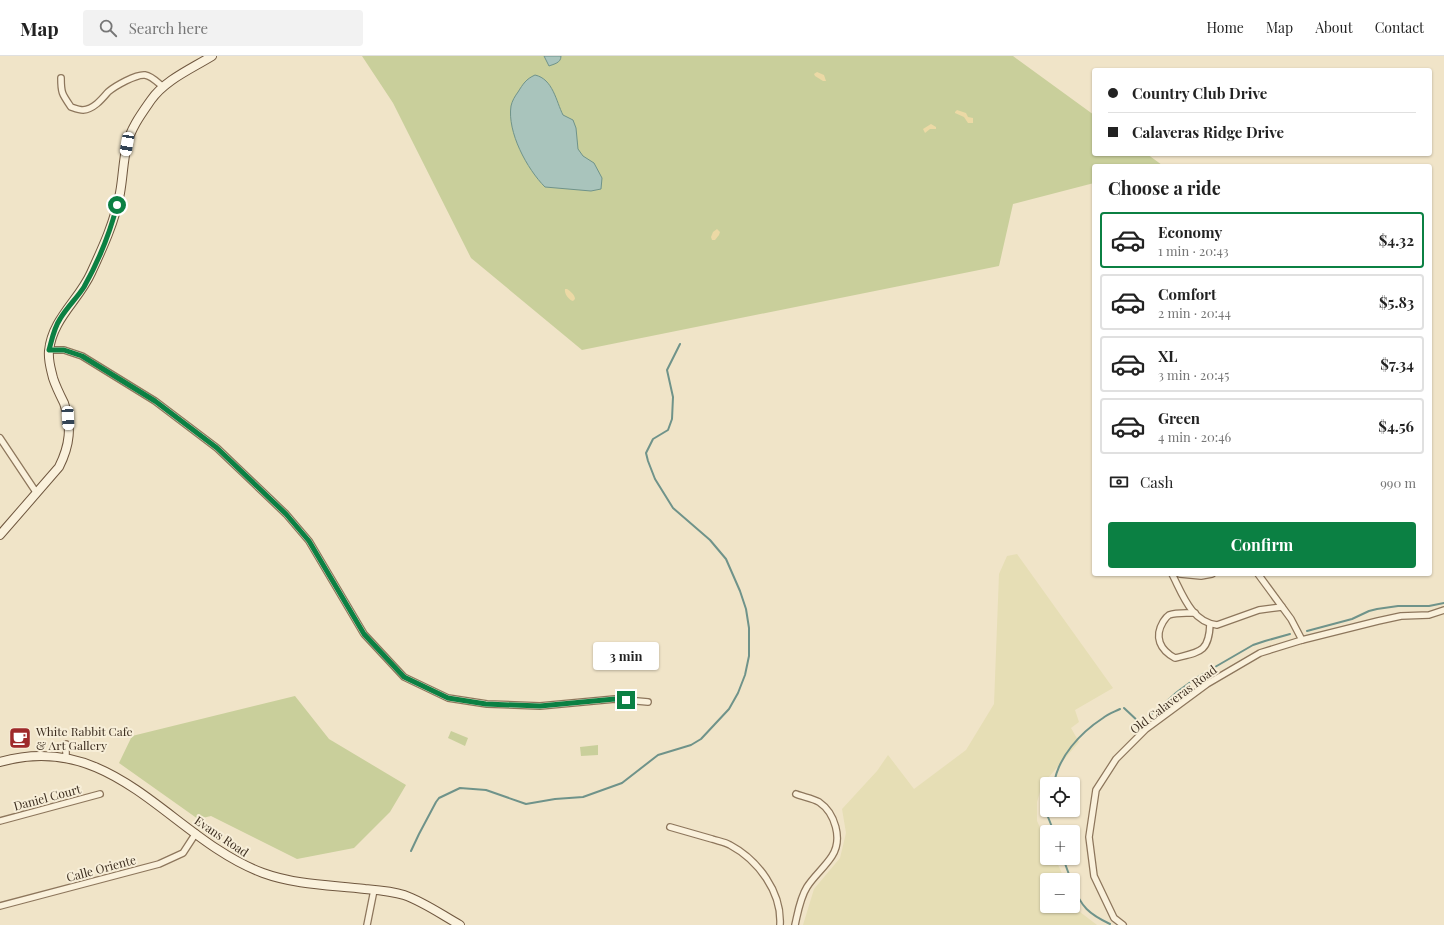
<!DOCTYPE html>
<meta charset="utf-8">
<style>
:root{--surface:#fff;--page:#f2f2f2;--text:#222;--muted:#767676;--line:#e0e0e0;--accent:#0b8043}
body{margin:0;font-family:"Playfair Display",serif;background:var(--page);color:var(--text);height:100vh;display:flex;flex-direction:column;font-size:15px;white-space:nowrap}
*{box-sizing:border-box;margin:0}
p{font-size:13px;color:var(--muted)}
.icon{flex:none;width:22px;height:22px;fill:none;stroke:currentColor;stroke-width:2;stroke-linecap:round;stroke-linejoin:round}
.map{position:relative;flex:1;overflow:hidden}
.drawer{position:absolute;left:1092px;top:108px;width:340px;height:412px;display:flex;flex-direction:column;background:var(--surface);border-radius:4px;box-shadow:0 1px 3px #0004}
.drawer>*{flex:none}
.banner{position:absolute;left:1092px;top:12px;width:340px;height:88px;border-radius:4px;box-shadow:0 1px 3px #0004;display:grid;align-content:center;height:88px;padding:0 16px;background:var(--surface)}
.tools{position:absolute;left:1040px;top:721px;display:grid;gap:8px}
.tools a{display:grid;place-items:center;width:40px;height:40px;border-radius:4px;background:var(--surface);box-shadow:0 1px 3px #0004;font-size:20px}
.end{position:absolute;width:18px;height:18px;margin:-9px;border:5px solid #0b8043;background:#fff;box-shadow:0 0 0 2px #fff}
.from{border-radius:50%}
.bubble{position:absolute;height:28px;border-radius:4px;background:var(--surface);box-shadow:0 1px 3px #0004;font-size:13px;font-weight:700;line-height:28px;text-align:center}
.car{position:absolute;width:12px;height:24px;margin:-12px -6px;border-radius:5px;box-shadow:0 0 3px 1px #0007;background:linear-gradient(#fff 24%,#345 0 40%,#fff 0 76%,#345 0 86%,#fff 0)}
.banner b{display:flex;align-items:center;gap:14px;height:38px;font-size:15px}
.banner b+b{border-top:1px solid var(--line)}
.banner i{width:10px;height:10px;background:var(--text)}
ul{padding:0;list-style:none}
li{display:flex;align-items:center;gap:12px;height:56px;margin:0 8px 6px;padding:0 8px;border:2px solid var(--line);border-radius:4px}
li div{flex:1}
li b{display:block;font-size:15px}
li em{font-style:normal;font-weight:700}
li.current{border-color:var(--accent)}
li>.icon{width:36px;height:36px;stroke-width:1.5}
h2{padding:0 16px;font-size:18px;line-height:48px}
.pay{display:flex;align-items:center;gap:10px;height:44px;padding:0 16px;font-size:15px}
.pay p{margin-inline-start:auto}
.primary-button{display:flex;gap:8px;margin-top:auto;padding:8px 16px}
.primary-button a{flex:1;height:46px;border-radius:4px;background:var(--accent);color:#fff;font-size:16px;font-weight:700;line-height:46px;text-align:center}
header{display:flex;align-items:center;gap:24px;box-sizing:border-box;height:56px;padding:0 20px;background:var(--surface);border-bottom:1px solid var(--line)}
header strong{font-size:19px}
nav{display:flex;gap:22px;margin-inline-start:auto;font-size:14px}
.search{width:280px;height:36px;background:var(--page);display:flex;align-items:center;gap:10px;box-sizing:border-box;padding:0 14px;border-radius:4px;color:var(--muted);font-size:15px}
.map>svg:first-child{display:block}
</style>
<header>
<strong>Map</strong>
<div class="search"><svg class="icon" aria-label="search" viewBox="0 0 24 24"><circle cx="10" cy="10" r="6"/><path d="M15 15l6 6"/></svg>Search here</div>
<nav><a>Home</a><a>Map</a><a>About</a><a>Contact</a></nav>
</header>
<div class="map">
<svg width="1444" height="869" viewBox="0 0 1444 869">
<rect width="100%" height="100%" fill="#f0e4c8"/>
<!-- farmland -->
<path fill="#e6deb5" d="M1017,498l96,134 -38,22 4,12 -8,6 8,14 -37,43 -5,17v19l10,21v16h8l10,22h-18v26h26v-9l7,15 17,13h-294l11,-36 26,-31 6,-25 -4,-24 35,-38 11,-16 26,34 52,-39 28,-46 5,-130 8,-18z"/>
<!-- green -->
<g fill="#c9cf9b">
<path d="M362,0h651l81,59v39h53l15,11 -5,1h-63v17l-81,21 -14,62 -417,84 -111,-92 -78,-155z"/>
<path d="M295,640l34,43 77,46 -16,27 -36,36 -57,11 -86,-43 -13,3 -79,-56 13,-27z"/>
<path d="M451,675l17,7 -3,8 -17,-8z"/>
<path d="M598,689v10l-17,1 -1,-9z"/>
</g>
<!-- sand -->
<g fill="#ecd9a5">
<path d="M817,16l7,3 2,6h-3l-8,-5 -1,-2z"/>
<path d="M957,54l9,3 2,4 5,1v5h-5l-4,-6 -9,-4v-1z"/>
<path d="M931,68l5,3v2h-6l-5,4 -2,-4z"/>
<path d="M717,173l3,3 -1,3 -4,5h-3l-1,-3 2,-5z"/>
<path d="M565,233h2c3,2 8,6 8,10l-2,2c-4,-1 -9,-7 -8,-12z"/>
</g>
<!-- water -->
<g fill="#a9c4bc" stroke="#6f938a">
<path d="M544,0h17c0,7 -7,8 -12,10z"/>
<path d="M535,19c18,4 21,26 28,40l10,5 3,8 2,21 5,7 11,7 8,15 -1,11 -10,2 -46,-4c-18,-18 -38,-55 -34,-81 1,-5 4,-10 7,-14 5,-8 8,-13 17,-17z"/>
</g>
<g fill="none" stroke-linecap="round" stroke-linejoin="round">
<!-- stream -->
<g stroke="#6f938a" stroke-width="2">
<path d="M1307,575l45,-12 17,-8 8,-2 21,-3h31l15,-3"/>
<path d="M1124,652l16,15"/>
<path d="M1149,660l18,-15 10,-9 19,-14 57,-33 12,-4 25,-7"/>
<path d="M1054,728c4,-27 26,-51 49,-66 5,-4 11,-6 17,-9"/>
<path d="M1050,754l-2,7 6,15"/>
<path d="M411,795l8,-17 17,-32 3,-4 21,-10 26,2 40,14 29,-5 28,-2 39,-14 36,-28 33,-10 10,-6 28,-30 9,-16 7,-18 4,-19v-28l-3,-19 -6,-18 -14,-32 -16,-19 -37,-32 -18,-29 -7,-18 -2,-8 7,-14 15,-9 4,-11 1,-22 -6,-27 13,-26"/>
<path d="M1063,802l8,22"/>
<path d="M1073,829c8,22 16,29 37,39"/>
</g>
<!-- street casing -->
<g stroke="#8d765c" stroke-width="8">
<g id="street">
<path d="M61,22c0,15 1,16 10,29 3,1 8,3 12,3 11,-1 19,-11 25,-18 7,-6 28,-18 37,-17 7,1 13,8 18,12"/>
<path d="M49,294h15l18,6 73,45 62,47 69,66 23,27 55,93 40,43 44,21 39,6 53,2 75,-7 33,3"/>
<path d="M0,382l36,54"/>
<path d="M1172,518c10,19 19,48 45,51l42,-15 23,-3"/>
<path d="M1180,518l21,2 11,-2"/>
<path d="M1258,518l33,45 11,21"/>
<path d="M1195,557c-9,0 -18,-1 -26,2 -3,2 -4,4 -6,7 -9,15 -3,28 12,36 24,-6 34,-5 35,-34"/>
<path d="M66,688v14"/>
<path d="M0,765l100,-27"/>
<path d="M670,771c14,4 28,8 42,12 6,2 13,3 18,6 28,15 52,47 50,80"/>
<path d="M0,850l159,-42 24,-11 13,-20"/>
<path d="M367,869l7,-35"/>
<path d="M795,869c3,-13 5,-27 12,-38 7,-11 18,-20 25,-31 11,-17 3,-43 -13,-54 -7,-4 -16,-5 -23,-8"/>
<path d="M1123,869l-9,-7 -20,-42 -5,-39 7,-47 20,-31 30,-30 61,-45 53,-31 42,-13 76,-19 23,-5 28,-1 15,-5"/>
</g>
</g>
<!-- secondary casing -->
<g stroke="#6f573f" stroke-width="10">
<g id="secondary">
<path d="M0,479l59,-68c11,-22 13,-40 5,-64 -4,-8 -8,-16 -11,-25 -2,-9 -5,-17 -4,-27 3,-32 30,-51 42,-78 12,-26 24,-52 29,-80 3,-16 3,-32 7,-48 3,-16 15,-32 24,-45 14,-20 40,-31 61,-44"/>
<path d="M0,706c115,-33 171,77 263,111 33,12 68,12 102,16 12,1 27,2 39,6 20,7 38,20 56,30"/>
</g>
</g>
<!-- street -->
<use href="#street" stroke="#faf1dc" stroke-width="5.5"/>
<!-- secondary -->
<use href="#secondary" stroke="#faf1dc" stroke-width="8"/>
</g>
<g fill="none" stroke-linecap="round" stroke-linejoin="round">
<!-- route -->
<path stroke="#0b8043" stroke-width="5" d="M117,149c-7,28 -19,57 -33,82 -7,11 -17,20 -24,32 -6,9 -8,20 -11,31h15l18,6 73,45 62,47 69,66 23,27 55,93 40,43 44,21 38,6 54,2 75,-7 11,1"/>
</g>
<!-- icons -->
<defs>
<g id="cafe-square" transform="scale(1.15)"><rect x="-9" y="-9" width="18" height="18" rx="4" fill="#9e2a2b" stroke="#f7eed8"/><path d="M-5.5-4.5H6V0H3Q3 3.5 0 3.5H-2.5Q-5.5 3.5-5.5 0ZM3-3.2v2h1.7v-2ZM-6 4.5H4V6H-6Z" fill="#fff"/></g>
</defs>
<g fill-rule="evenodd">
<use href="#cafe-square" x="20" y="682"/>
</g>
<g text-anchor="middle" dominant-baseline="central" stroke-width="4" stroke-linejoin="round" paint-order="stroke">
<!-- street labels -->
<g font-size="12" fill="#3d2e20" stroke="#f7eed8">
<text transform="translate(1173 643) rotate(-37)">Old Calaveras Road</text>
<text transform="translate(47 741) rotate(-15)">Daniel Court</text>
<text transform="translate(222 780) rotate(34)">Evans Road</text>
<text transform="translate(101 812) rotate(-15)">Calle Oriente</text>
</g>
<!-- poi labels -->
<g font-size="12" fill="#3d2e20" stroke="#f7eed8" text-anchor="start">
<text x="36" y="675">White Rabbit Cafe<tspan x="36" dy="14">&amp; Art Gallery</tspan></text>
</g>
</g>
</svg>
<div class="tools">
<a><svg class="icon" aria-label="locate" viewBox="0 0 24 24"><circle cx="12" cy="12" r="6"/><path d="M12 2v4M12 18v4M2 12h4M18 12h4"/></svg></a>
<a>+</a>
<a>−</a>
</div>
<i class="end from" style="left:117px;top:149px"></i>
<i class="end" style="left:626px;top:644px"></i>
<div class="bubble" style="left:593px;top:586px;width:66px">3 min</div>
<i class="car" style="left:127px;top:88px;rotate:190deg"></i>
<i class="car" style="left:68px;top:362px;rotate:177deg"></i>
<div class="banner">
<b><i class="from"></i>Country Club Drive</b>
<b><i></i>Calaveras Ridge Drive</b>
</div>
<section class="drawer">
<h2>Choose a ride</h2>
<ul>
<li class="current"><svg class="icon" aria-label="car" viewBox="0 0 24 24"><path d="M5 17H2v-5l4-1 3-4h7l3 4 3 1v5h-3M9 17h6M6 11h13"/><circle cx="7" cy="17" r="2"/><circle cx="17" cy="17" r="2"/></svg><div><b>Economy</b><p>1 min · 20:43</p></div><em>$4.32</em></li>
<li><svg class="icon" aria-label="car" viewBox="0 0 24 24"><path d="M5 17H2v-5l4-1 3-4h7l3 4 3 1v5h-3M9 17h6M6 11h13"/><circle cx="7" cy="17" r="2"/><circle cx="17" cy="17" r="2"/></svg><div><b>Comfort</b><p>2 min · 20:44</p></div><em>$5.83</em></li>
<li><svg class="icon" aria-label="car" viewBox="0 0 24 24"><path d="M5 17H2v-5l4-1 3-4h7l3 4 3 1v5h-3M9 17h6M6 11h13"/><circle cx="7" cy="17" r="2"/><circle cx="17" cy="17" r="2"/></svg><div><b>XL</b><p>3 min · 20:45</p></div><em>$7.34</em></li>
<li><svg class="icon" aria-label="car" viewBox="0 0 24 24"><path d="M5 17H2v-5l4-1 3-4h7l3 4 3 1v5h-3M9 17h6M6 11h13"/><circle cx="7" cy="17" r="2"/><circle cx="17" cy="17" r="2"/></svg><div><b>Green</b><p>4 min · 20:46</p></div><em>$4.56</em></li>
</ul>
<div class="pay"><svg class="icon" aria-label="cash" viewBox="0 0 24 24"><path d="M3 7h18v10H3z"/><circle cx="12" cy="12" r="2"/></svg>Cash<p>990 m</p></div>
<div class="primary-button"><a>Confirm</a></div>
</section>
</div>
